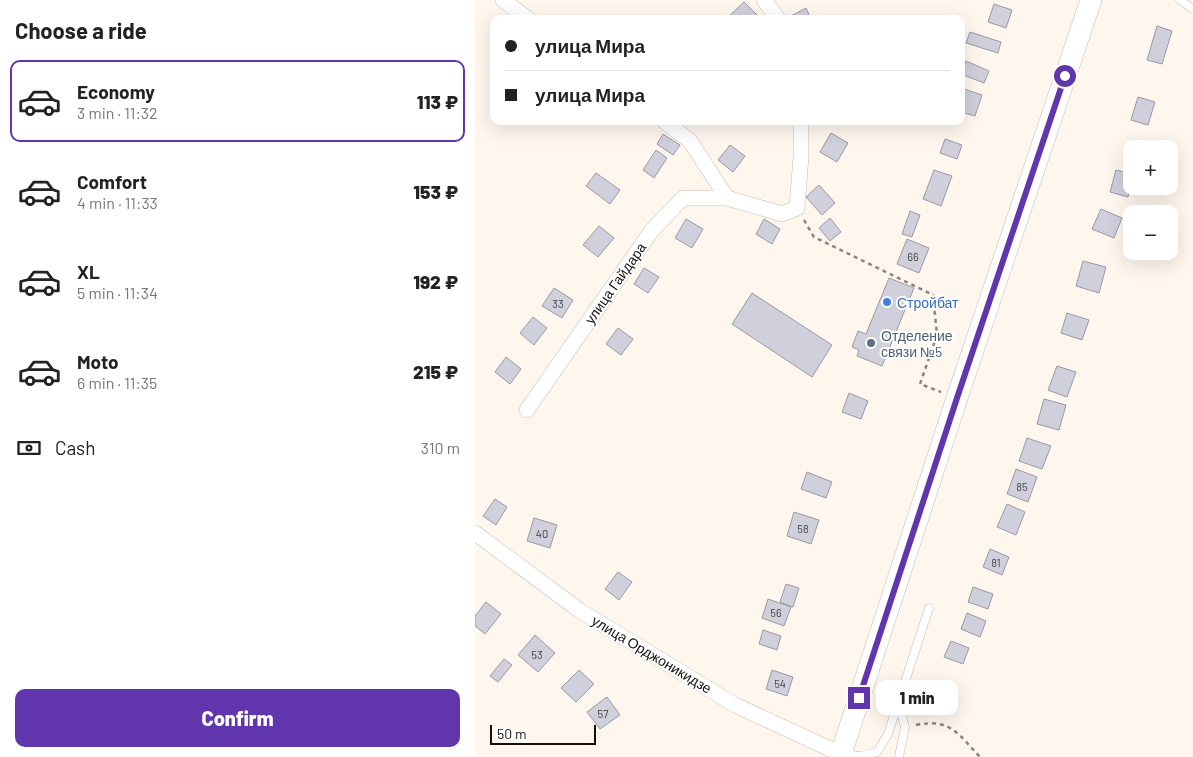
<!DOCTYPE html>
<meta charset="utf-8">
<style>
:root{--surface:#fff;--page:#f6f6f6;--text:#222;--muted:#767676;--line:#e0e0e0;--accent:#6136ad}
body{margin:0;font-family:Barlow,sans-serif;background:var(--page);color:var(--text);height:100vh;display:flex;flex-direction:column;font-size:19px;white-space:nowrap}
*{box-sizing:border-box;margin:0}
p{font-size:16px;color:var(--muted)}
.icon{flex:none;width:28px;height:28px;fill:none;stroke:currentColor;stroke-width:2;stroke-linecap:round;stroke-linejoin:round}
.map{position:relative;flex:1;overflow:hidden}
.side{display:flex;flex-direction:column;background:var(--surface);width:475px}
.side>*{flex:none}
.banner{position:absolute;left:15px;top:15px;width:475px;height:110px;border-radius:10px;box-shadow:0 5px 20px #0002;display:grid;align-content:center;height:110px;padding:0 15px;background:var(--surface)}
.tools{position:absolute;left:648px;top:140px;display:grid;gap:10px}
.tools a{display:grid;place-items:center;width:55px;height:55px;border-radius:10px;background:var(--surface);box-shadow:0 5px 20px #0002;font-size:25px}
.scale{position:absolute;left:15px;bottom:12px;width:106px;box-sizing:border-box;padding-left:5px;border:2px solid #14100d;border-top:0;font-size:14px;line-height:18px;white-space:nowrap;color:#14100d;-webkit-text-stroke:4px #fff;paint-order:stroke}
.end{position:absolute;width:22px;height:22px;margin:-11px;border:6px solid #6136ad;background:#fff;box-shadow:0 0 0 2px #fff}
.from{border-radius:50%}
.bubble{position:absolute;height:35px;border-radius:10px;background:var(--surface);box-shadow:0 5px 20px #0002;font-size:16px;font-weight:800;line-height:35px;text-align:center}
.banner b{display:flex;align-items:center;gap:18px;height:48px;font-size:19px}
.banner b+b{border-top:1px solid var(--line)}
.banner i{width:12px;height:12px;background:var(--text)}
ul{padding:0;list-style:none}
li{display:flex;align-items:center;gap:15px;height:82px;margin:0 10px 8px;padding:0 5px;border:2px solid transparent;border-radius:10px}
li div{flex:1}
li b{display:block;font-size:19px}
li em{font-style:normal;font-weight:800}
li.selected{border-color:var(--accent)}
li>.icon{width:45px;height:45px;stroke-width:1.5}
h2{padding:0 15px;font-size:22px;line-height:60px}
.pay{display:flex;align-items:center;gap:12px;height:55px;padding:0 15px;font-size:19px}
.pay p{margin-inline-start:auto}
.cta{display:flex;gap:10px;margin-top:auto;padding:10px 15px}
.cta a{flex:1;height:58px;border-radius:10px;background:var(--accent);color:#fff;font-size:20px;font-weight:800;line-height:58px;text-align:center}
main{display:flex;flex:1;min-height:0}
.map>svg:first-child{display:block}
</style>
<main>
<section class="side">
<h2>Choose a ride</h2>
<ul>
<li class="selected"><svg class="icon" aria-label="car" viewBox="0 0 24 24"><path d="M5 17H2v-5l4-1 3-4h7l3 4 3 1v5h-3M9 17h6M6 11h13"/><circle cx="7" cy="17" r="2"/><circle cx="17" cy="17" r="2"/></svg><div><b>Economy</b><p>3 min · 11:32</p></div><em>113 ₽</em></li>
<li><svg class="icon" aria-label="car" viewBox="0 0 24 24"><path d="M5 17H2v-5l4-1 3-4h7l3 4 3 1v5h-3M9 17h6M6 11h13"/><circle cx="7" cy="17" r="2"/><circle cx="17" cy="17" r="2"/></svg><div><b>Comfort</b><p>4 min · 11:33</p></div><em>153 ₽</em></li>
<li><svg class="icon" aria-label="car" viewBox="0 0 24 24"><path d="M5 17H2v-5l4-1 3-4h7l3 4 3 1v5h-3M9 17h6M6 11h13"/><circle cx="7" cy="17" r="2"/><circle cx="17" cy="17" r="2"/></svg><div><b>XL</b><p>5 min · 11:34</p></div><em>192 ₽</em></li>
<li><svg class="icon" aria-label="car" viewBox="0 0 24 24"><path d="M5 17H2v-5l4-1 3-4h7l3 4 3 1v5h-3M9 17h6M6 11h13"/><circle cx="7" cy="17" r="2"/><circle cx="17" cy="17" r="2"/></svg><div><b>Moto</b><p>6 min · 11:35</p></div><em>215 ₽</em></li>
</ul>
<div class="pay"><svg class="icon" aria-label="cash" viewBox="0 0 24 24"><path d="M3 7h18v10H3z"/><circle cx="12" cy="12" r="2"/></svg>Cash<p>310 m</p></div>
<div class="cta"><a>Confirm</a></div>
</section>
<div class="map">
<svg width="718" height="757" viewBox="0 0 718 757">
<rect width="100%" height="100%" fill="#fff7ee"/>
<!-- building -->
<g fill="#d0cfdc" stroke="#9a99a5">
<path d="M269,2l15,15 -2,2h-31z"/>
<path d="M519,4l18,6 -6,18 -18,-6z"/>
<path d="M331,8l5,11h-21l-1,-2z"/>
<path d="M682,26l15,5 -10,33 -15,-4z"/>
<path d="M495,32l31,10 -3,11 -32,-10z"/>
<path d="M491,61l23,10 -5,12 -23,-9z"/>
<path d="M489,89l18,6 -7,21 -14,-4v-16z"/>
<path d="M663,97l17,5 -7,23 -17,-5z"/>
<path d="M356,133l17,10 -11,19 -17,-10z"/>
<path d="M188,134l17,11 -7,10 -16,-11z"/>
<path d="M470,139l17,6 -5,14 -17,-6z"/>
<path d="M255,145l15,11 -12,16 -15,-12z"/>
<path d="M181,150l11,8 -13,20 -11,-8z"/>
<path d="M459,170l18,6 -11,30 -18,-7z"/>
<path d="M641,170l15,4v10l-3,13 -18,-5z"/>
<path d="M121,173l24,17 -10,14 -24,-18z"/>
<path d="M344,185l16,18 -13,12 -16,-18z"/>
<path d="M626,209l21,9 -8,20 -22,-9z"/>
<path d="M435,211l10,4 -8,22 -10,-3z"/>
<path d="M355,218l11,14 -11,9 -11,-13z"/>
<path d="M211,219l17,10 -11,19 -17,-10z"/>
<path d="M289,219l16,10 -8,15 -16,-10z"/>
<path d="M124,226l15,12 -16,19 -15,-12z"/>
<path d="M432,239l22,9 -10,25 -22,-9z"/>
<path d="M608,261l23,6 -7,26 -23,-7z"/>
<path d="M169,268l15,9 -11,16 -14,-9z"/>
<path d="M414,278l25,10 -32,78 -25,-10 2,-6 -7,-3 6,-16 8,3z"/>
<path d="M79,288l19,12 -11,18 -20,-12z"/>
<path d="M277,293l80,52 -20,32 -80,-53z"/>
<path d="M592,313l22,7 -7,20 -21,-7z"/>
<path d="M58,317l14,11 -13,17 -14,-12z"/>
<path d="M143,328l15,11 -12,16 -15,-11z"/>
<path d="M31,357l15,12 -11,15 -15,-12z"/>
<path d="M582,366l19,6 -9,25 -19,-7z"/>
<path d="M374,393l19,8 -7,18 -19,-7z"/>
<path d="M569,399l22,6 -7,25 -22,-6z"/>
<path d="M552,438l24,8 -9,23 -23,-8z"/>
<path d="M541,469l21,8 -9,25 -21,-8z"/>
<path d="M332,472l25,10 -6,16 -25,-9z"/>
<path d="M20,499l12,8 -11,18 -13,-9z"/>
<path d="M532,504l18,8 -9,23 -19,-8z"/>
<path d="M319,512l25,8 -8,24 -24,-8z"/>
<path d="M59,518l23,7 -7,23 -23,-7z"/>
<path d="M515,549l19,8 -7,18 -19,-8z"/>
<path d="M143,572l14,10 -13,18 -14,-11z"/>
<path d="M311,584l13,4 -6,19 -13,-5z"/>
<path d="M498,587l20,7 -5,15 -20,-7z"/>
<path d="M293,599l23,8 -7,19 -22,-8z"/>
<path d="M11,602l15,12 -16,20 -10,-8v-10z"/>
<path d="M492,613l19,8 -6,16 -19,-8z"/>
<path d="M288,630l18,6 -4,14 -18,-6z"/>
<path d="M60,635l20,18 -17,19 -20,-17z"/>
<path d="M476,641l18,7 -6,16 -19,-7z"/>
<path d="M29,659l8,6 -14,17 -8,-6z"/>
<path d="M104,670l15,14 -18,18 -15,-14z"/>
<path d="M297,670l21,7 -6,19 -21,-7z"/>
<path d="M132,697l13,18 -20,14 -13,-17z"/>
</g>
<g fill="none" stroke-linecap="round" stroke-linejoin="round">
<!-- service casing -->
<g stroke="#c5bbb1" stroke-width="9">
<g id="service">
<path d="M705,0l13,9"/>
<path d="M423,703l7,24 -6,30"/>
<path d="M366,754l20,2 16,-4 11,-18 41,-126"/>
</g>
</g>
<!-- minor casing -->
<g stroke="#c5bbb1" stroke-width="16">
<g id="minor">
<path d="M28,0l25,19"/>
<path d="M289,0l14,19"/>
<path d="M252,198l55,16 15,-6 4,-52v-35"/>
<path d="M52,410l125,-180 31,-32h44l-37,-57 -26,-20"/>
<path d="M0,533l104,77 156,95 106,49"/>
</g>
</g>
<!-- secondary casing -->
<g stroke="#c5bbb1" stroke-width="22">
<path id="secondary" d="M365,757l117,-359 134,-398"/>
</g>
<!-- path -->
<g stroke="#8b857f" stroke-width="2.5" stroke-dasharray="4 4" stroke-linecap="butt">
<path d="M329,220l10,17 119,58 4,40 -17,49 21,8"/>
<path d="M441,725c35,-7 42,9 64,32"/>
</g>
<!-- service -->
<use href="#service" stroke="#fff" stroke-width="8"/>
<!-- minor -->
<use href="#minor" stroke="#fff" stroke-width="15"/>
<!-- secondary -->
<use href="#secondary" stroke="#fff" stroke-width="21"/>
</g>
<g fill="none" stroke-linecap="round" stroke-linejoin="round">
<!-- route -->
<path stroke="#6136ad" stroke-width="6" d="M384,698l98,-300 108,-322"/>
</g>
<!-- markers -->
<circle fill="#3f7fe0" stroke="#fff" stroke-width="2" cx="412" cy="302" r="5"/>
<circle fill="#5c6f8a" stroke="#fff" stroke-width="2" cx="396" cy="343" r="5"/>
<g text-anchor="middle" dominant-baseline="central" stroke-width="4" stroke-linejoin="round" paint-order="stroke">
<!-- number labels -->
<g font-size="11" fill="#434041">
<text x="438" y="256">66</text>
<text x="83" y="303">33</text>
<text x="547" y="486">85</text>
<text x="328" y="528">58</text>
<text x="67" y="533">40</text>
<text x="521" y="562">81</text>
<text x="301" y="612">56</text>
<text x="62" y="654">53</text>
<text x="305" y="683">54</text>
<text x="128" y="713">57</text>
</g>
<!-- street labels -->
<g font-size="14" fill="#14100d" stroke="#fff">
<text transform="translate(140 283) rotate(-55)">улица Гайдара</text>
<text transform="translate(177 654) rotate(31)">улица Орджоникидзе</text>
</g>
<!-- shop labels -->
<g font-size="14" fill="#366cbe" stroke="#fff" text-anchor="start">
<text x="422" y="302">Стройбат</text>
</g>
<!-- service labels -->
<g font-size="14" fill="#4e5e75" stroke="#fff" text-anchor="start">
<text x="406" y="335">Отделение<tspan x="406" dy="16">связи №5</tspan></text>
</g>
</g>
</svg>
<div class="tools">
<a>+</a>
<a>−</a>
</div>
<div class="scale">50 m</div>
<i class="end from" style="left:590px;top:76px"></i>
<i class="end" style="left:384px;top:698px"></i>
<div class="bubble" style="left:401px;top:680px;width:82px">1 min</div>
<div class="banner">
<b><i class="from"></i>улица Мира</b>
<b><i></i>улица Мира</b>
</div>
</div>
</main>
